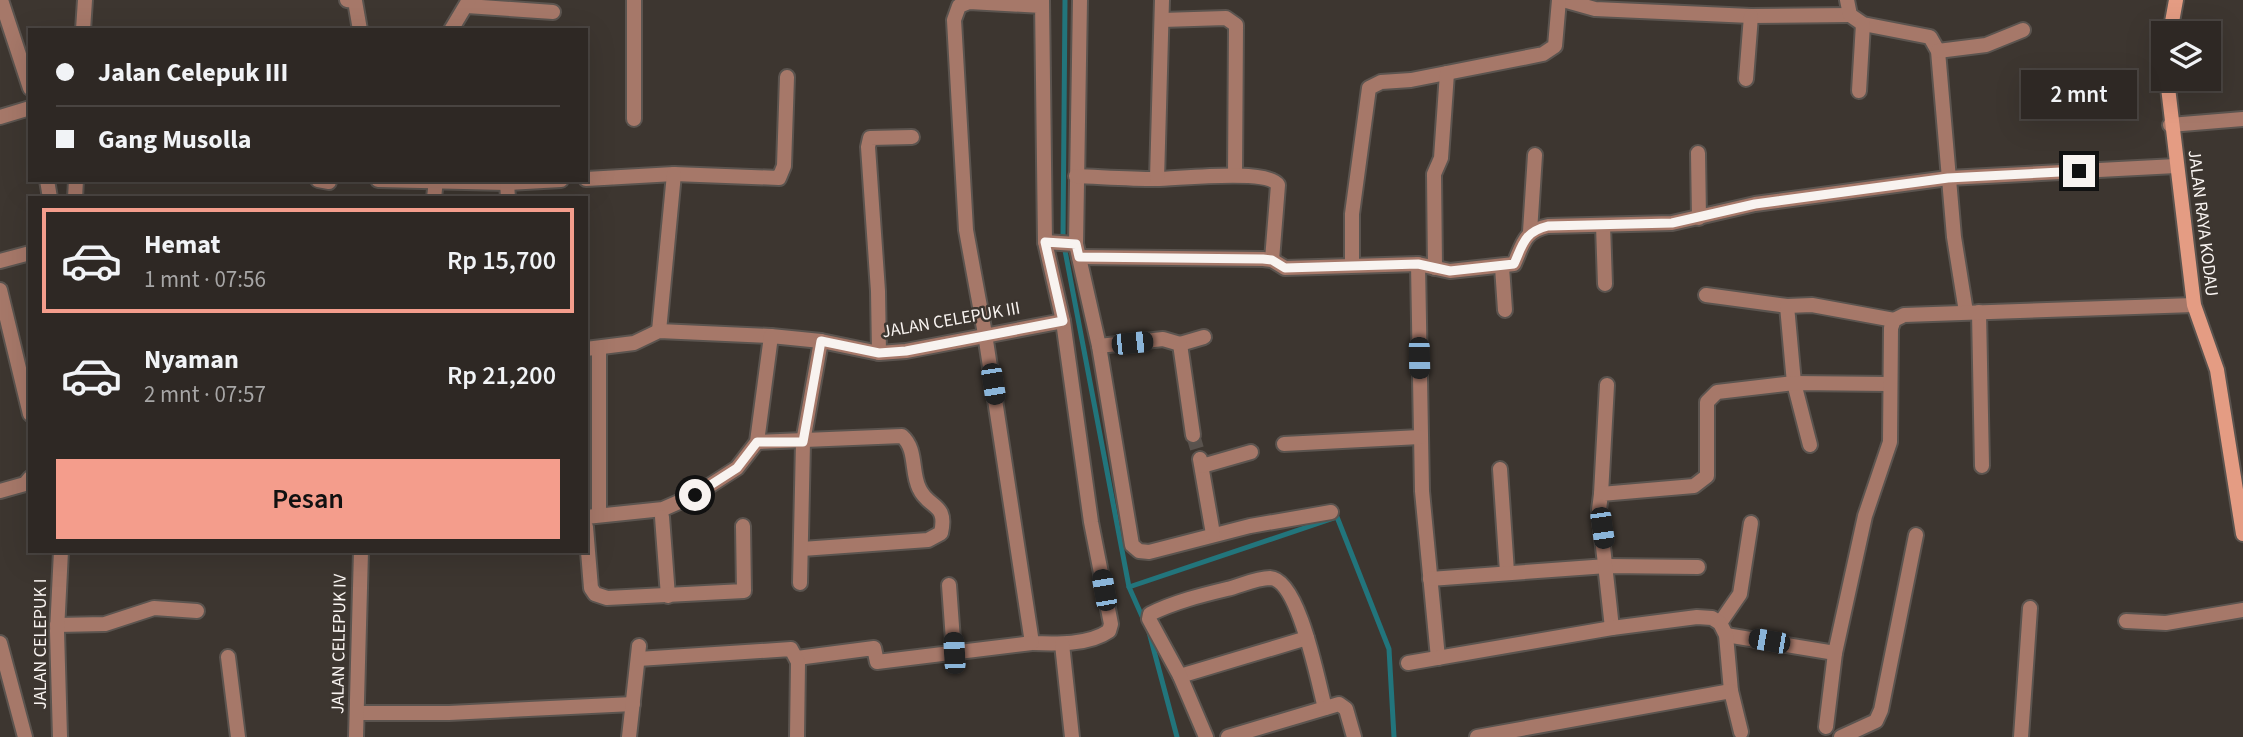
<!DOCTYPE html>
<html lang="id">
<meta charset="utf-8">
<style>
:root{--surface:#2e2824;--page:#3a3431;--text:#f1f3f6;--muted:#a7a6a6;--line:#494441;--accent:#f49d8c}
body{margin:0;font-family:"Source Sans 3",sans-serif;background:var(--page);color:var(--text);height:100vh;display:flex;flex-direction:column;font-size:26px;white-space:nowrap}
*{box-sizing:border-box;margin:0}
p{font-size:23px;color:var(--muted)}
.icon{flex:none;width:38px;height:38px;fill:none;stroke:currentColor;stroke-width:2;stroke-linecap:round;stroke-linejoin:round}
.map{position:relative;flex:1;overflow:hidden}
.panel{position:absolute;left:28px;top:196px;width:560px;height:357px;display:flex;flex-direction:column;background:var(--surface);border-radius:0px;box-shadow:0 7px 28px #0002,0 0 0 2px var(--line)}
.panel>*{flex:none}
.hud{position:absolute;left:28px;top:28px;width:560px;height:154px;border-radius:0px;box-shadow:0 7px 28px #0002,0 0 0 2px var(--line);display:grid;align-content:center;height:154px;padding:0 28px;background:var(--surface)}
.tools{position:absolute;left:2151px;top:21px;display:grid;gap:14px}
.tools a{display:grid;place-items:center;width:70px;height:70px;border-radius:0px;background:var(--surface);box-shadow:0 7px 28px #0002,0 0 0 2px var(--line);font-size:35px}
.end{position:absolute;width:32px;height:32px;margin:-16px;border:9px solid #f8f3f0;background:#111;box-shadow:0 0 0 4px #111}
.from{border-radius:50%}
.bubble{position:absolute;height:49px;border-radius:0px;background:var(--surface);box-shadow:0 7px 28px #0002,0 0 0 2px var(--line);font-size:23px;font-weight:600;line-height:49px;text-align:center}
.car{position:absolute;width:21px;height:42px;margin:-21px -10px;border-radius:9px;box-shadow:0 0 5px 2px #0007;background:linear-gradient(#222 24%,#8ab4d8 0 40%,#222 0 76%,#8ab4d8 0 86%,#222 0)}
.hud b{display:flex;align-items:center;gap:24px;height:66px;font-size:26px}
.hud b+b{border-top:2px solid var(--line)}
.hud i{width:18px;height:18px;background:var(--text)}
ul{padding:12px 0 0;list-style:none}
li{display:flex;align-items:center;gap:21px;height:105px;margin:0 14px 10px;padding:0 14px;border:4px solid transparent;border-radius:0px}
li div{flex:1}
li b{display:block;font-size:26px}
li em{font-style:normal;font-weight:600}
li.selected{border-color:var(--accent)}
li>.icon{width:63px;height:63px;stroke-width:1.5}
.primary-button{display:flex;gap:14px;margin-top:auto;padding:14px 28px}
.primary-button a{flex:1;height:80px;border-radius:0px;background:var(--accent);color:#111;font-size:28px;font-weight:600;line-height:80px;text-align:center}
.map>svg:first-child{display:block}
</style>
<div class="map">
<svg width="2243" height="737" viewBox="0 0 2243 737">
<rect width="100%" height="100%" fill="#3d3630"/>
<g fill="none" stroke-linecap="round" stroke-linejoin="round">
<!-- stream -->
<g stroke="#22757c" stroke-width="5">
<path d="M1065,0l-2,240 66,347 16,36"/>
<path d="M1129,587l208,-70 52,132 5,88"/>
<path d="M1149,632l28,105"/>
</g>
<!-- street-tunnel -->
<path stroke="#59524d" stroke-width="14" stroke-dasharray="14 7" stroke-linecap="butt" d="M1193,435l7,24"/>
<!-- street casing -->
<g stroke="#5b544f" stroke-width="18">
<g id="street">
<path d="M1,0l29,88"/>
<path d="M347,0l8,1 5,29"/>
<path d="M634,0v119"/>
<path d="M1080,0l-4,244 23,102 33,199 7,6 10,1 101,-26 81,-14"/>
<path d="M1563,0l32,9 156,7 99,-1"/>
<path d="M1847,0l3,15 13,9 67,13 8,14 16,186 12,75"/>
<path d="M467,6l86,6"/>
<path d="M1042,6l-73,-4 -10,4 -5,14 12,210 19,104 47,309c24,1 57,2 77,-12l2,-7 -20,-102 -28,-201 -18,-79 -3,-242"/>
<path d="M1162,20l64,-2 10,7 -1,150"/>
<path d="M83,30l2,-30"/>
<path d="M451,30l18,-30"/>
<path d="M1938,51l48,-6 37,-15"/>
<path d="M1746,79l5,-63"/>
<path d="M1859,91l4,-67"/>
<path d="M0,117l30,-9"/>
<path d="M2170,125l73,-6"/>
<path d="M1698,153l1,65"/>
<path d="M1076,176c26,1 54,3 80,3 22,0 111,-11 122,6l-6,75"/>
<path d="M586,179l88,-5 105,4 5,-12 3,-89"/>
<path d="M1157,179l5,-179"/>
<path d="M47,180l3,18"/>
<path d="M318,180l11,2"/>
<path d="M378,180l129,3 54,-3"/>
<path d="M507,183l1,15"/>
<path d="M75,198l1,-18"/>
<path d="M434,198l2,-18"/>
<path d="M1603,225l2,59"/>
<path d="M1530,232l5,-77"/>
<path d="M1045,242l31,2"/>
<path d="M1079,257l184,2 9,1 13,8 133,-4 32,7 64,-7c9,-20 10,-33 34,-38l124,-3 83,-19 193,-26 228,-12"/>
<path d="M0,261l30,-8"/>
<path d="M1418,264l4,227 16,167"/>
<path d="M1352,265v-51l17,-126 12,-6 30,-2 132,-26 12,-8 4,-46"/>
<path d="M1502,267l3,43"/>
<path d="M1435,268l-1,-94 7,-16 6,-85"/>
<path d="M0,290l30,124"/>
<path d="M1706,295l81,11"/>
<path d="M1979,312l3,154"/>
<path d="M659,331l15,-157"/>
<path d="M1180,344l24,-7"/>
<path d="M1099,346l64,-7 17,5 13,91"/>
<path d="M586,349l48,-6 25,-12 112,5"/>
<path d="M599,349v165"/>
<path d="M879,353l-1,-62 -10,-144 2,-9 42,-1"/>
<path d="M757,442l145,-6c15,13 9,36 17,52 9,21 29,14 22,45l-13,7 -126,9"/>
<path d="M1284,444l136,-7"/>
<path d="M1810,445l-16,-62 -7,-77 25,-1 82,15"/>
<path d="M1200,459l13,75"/>
<path d="M1202,466l49,-14"/>
<path d="M1500,469l7,103"/>
<path d="M0,491l25,-7 5,-6"/>
<path d="M1601,494l6,-109"/>
<path d="M586,517l77,-8 32,-14 42,-27 20,-26 14,-106 50,5 58,12 27,-2 157,-30"/>
<path d="M662,517l6,79"/>
<path d="M586,527l5,61 4,6 12,4 137,-7 -1,-65"/>
<path d="M1430,579l177,-13 91,1"/>
<path d="M800,583l3,-141 18,-101"/>
<path d="M949,585l5,69"/>
<path d="M2126,621l40,2 77,-13"/>
<path d="M1720,623l20,-29 11,-71"/>
<path d="M57,625l48,-1 49,-16 43,3"/>
<path d="M1612,628l-13,-118 2,-16 93,-8 13,-10v-74l10,-10 77,-9 96,1"/>
<path d="M1726,635l109,18"/>
<path d="M0,643l25,94"/>
<path d="M1062,644l10,93"/>
<path d="M228,657l10,80"/>
<path d="M797,658l77,-10 3,14 155,-19"/>
<path d="M638,659l153,-10 7,13 -1,75"/>
<path d="M1408,663l204,-35 85,-11 15,1 8,5 6,12 5,56 10,41"/>
<path d="M1180,676l127,-38"/>
<path d="M357,713h92l184,-9"/>
<path d="M1826,727l9,-74 30,-137 25,-74 1,-114 3,-8 10,-5 290,-10"/>
<path d="M60,737l-3,-106 4,-80"/>
<path d="M356,737l5,-186"/>
<path d="M629,737l10,-91"/>
<path d="M1206,737l-26,-61 -31,-57 1,-5c24,-12 52,-19 77,-25 13,-3 29,-11 43,-11 29,1 48,104 55,130"/>
<path d="M1228,737l111,-33 7,5 8,28"/>
<path d="M1477,737l254,-46"/>
<path d="M1841,737l35,-16 5,-11 35,-175"/>
<path d="M2021,737l9,-129"/>
</g>
</g>
<!-- secondary casing -->
<g stroke="#5b544f" stroke-width="18">
<g id="secondary">
<path d="M2170,33l6,-33"/>
<path d="M2167,79l27,226 23,65 26,164"/>
</g>
</g>
<!-- street -->
<use href="#street" stroke="#a67869" stroke-width="14"/>
<!-- secondary -->
<use href="#secondary" stroke="#e49c83" stroke-width="14"/>
</g>
<g fill="none" stroke-linecap="round" stroke-linejoin="round">
<!-- route -->
<path stroke="#f8f3f0" stroke-width="9" d="M695,495l42,-27 20,-26h46l18,-101 58,12 27,-2 157,-30 -18,-79 31,2 3,13 184,2 9,1 13,8 133,-4 32,7 64,-7c9,-20 10,-32 34,-38l124,-3 83,-19 193,-26 131,-7"/>
</g>
<g text-anchor="middle" dominant-baseline="central" stroke-width="5" stroke-linejoin="round" paint-order="stroke">
<!-- street labels -->
<g font-size="18" fill="#f8f3f0" stroke="#3d3630">
<text transform="translate(2203 223) rotate(83)">JALAN RAYA KODAU</text>
<text transform="translate(951 320) rotate(-10)">JALAN CELEPUK III</text>
<text transform="translate(40 644) rotate(-90)">JALAN CELEPUK I</text>
<text transform="translate(339 644) rotate(-89)">JALAN CELEPUK IV</text>
</g>
</g>
</svg>
<div class="tools">
<a><svg class="icon" aria-label="layers" viewBox="0 0 24 24"><path d="M12 4l9 5-9 5-9-5zM3 14l9 5 9-5"/></svg></a>
</div>
<i class="end from" style="left:695px;top:495px"></i>
<i class="end" style="left:2079px;top:171px"></i>
<div class="bubble" style="left:2021px;top:70px;width:116px">2 mnt</div>
<i class="car" style="left:1132px;top:343px;rotate:84deg"></i>
<i class="car" style="left:1419px;top:358px;rotate:179deg"></i>
<i class="car" style="left:993px;top:384px;rotate:171deg"></i>
<i class="car" style="left:1602px;top:528px;rotate:172deg"></i>
<i class="car" style="left:1104px;top:590px;rotate:350deg"></i>
<i class="car" style="left:1769px;top:641px;rotate:280deg"></i>
<i class="car" style="left:954px;top:653px;rotate:357deg"></i>
<div class="hud">
<b><i class="from"></i>Jalan Celepuk III</b>
<b><i></i>Gang Musolla</b>
</div>
<section class="panel">
<ul>
<li class="selected"><svg class="icon" aria-label="car" viewBox="0 0 24 24"><path d="M5 17H2v-5l4-1 3-4h7l3 4 3 1v5h-3M9 17h6M6 11h13"/><circle cx="7" cy="17" r="2"/><circle cx="17" cy="17" r="2"/></svg><div><b>Hemat</b><p>1 mnt · 07:56</p></div><em>Rp 15,700</em></li>
<li><svg class="icon" aria-label="car" viewBox="0 0 24 24"><path d="M5 17H2v-5l4-1 3-4h7l3 4 3 1v5h-3M9 17h6M6 11h13"/><circle cx="7" cy="17" r="2"/><circle cx="17" cy="17" r="2"/></svg><div><b>Nyaman</b><p>2 mnt · 07:57</p></div><em>Rp 21,200</em></li>
</ul>
<div class="primary-button"><a>Pesan</a></div>
</section>
</div>
